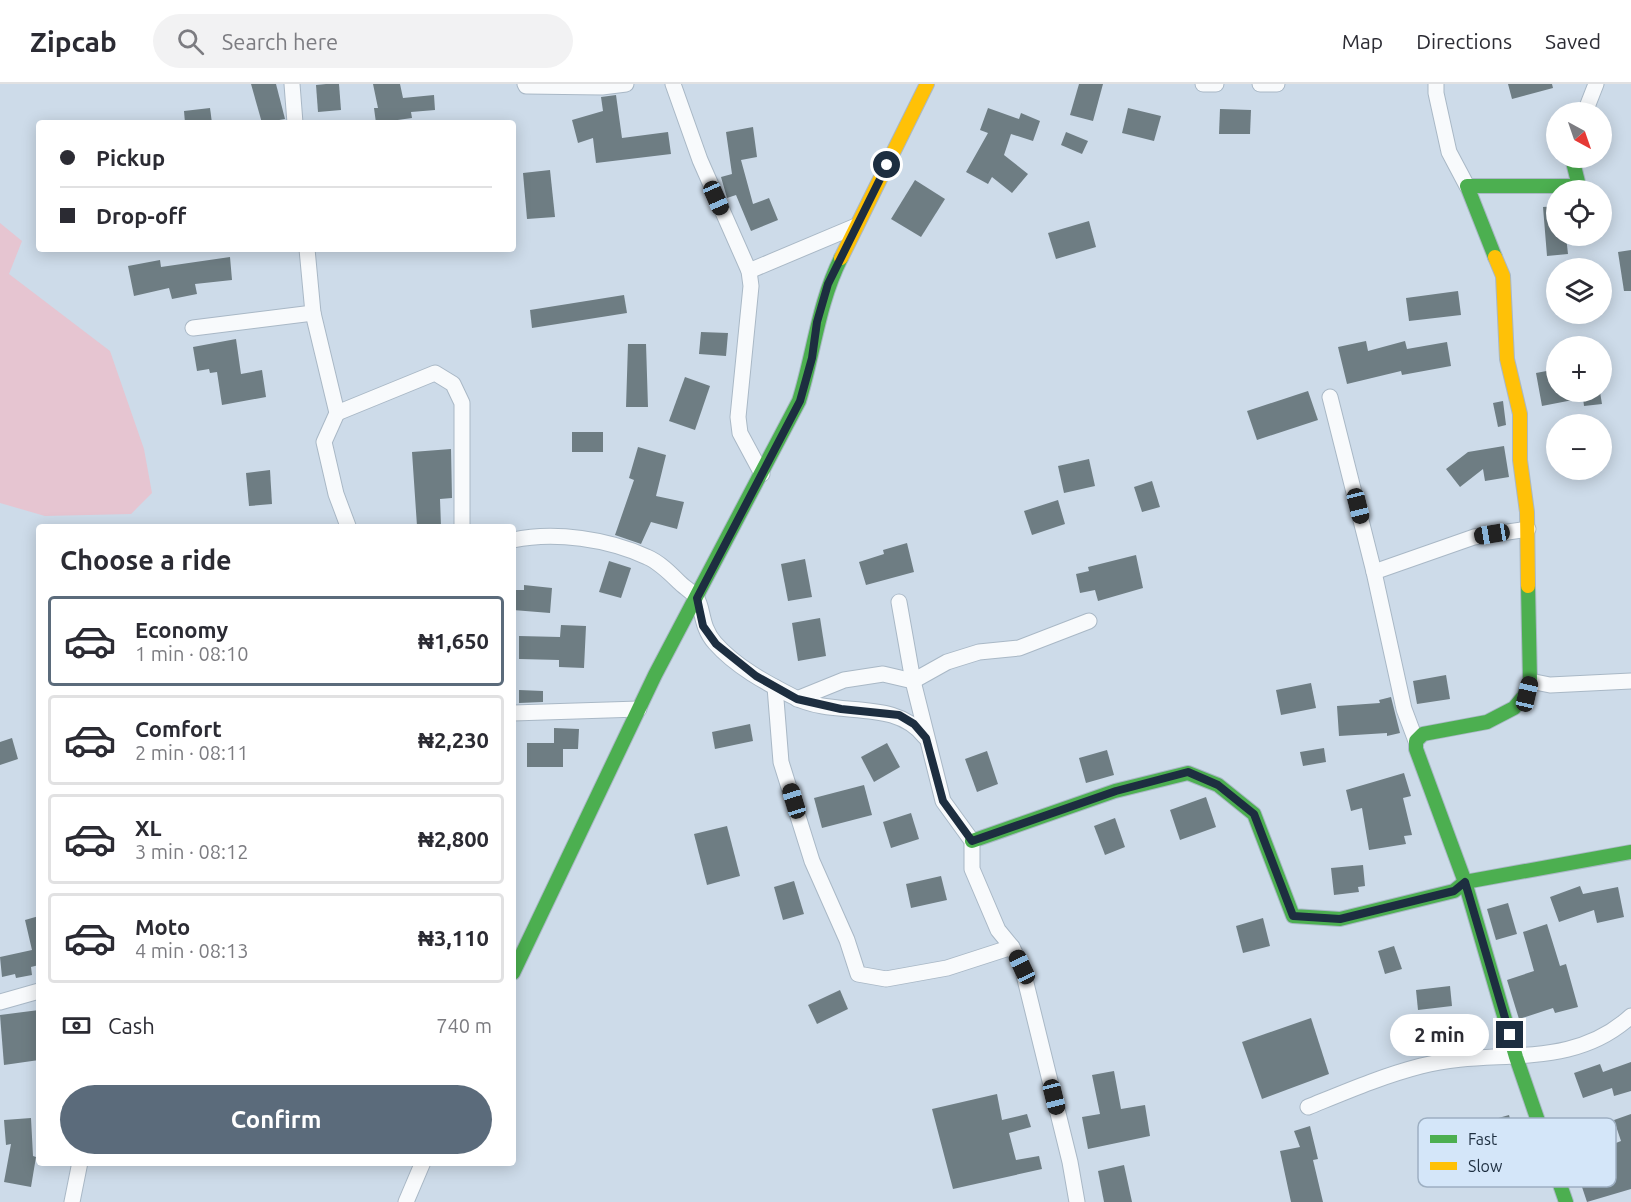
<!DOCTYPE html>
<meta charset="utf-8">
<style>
:root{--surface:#fff;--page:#f2f2f3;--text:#2b2b33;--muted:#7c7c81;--line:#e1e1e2;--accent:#5b6b7b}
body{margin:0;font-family:Ubuntu,sans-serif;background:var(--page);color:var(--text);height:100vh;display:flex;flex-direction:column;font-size:22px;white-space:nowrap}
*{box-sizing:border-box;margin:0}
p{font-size:20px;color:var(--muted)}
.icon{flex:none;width:33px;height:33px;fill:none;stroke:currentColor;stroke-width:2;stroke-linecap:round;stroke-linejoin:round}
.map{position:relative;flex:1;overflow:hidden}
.drawer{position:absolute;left:36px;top:440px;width:480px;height:642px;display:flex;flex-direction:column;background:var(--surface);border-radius:6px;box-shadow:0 3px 15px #0003}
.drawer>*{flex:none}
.guide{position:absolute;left:36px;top:36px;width:480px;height:132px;border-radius:6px;box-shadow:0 3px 15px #0003;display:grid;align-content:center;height:132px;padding:0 24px;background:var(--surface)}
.needle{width:39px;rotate:140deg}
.controls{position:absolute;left:1546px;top:18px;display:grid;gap:12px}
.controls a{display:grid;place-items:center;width:66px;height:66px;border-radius:50%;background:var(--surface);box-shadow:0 3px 15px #0003;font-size:30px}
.end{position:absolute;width:27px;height:27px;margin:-14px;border:8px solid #1d2e40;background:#fff;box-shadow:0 0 0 3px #fff}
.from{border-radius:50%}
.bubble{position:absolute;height:42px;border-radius:21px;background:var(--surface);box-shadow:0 3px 15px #0003;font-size:20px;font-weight:700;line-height:42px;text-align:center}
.car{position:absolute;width:18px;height:36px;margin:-18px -9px;border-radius:8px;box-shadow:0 0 4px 2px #0007;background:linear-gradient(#222 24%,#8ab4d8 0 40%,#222 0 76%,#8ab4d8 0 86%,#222 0)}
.guide b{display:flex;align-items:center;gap:21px;height:57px;font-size:22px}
.guide b+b{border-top:2px solid var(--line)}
.guide i{width:15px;height:15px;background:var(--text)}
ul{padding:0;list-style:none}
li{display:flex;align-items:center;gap:18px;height:90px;margin:0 12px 9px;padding:0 12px;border:3px solid var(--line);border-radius:6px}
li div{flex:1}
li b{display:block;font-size:22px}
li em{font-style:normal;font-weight:700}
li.selected{border-color:var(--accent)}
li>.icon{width:54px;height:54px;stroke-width:1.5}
h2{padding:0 24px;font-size:27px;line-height:72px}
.pay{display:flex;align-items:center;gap:15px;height:66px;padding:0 24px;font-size:22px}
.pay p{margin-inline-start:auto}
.cta{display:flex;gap:12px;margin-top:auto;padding:12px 24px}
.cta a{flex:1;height:69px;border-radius:36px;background:var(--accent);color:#fff;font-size:24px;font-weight:700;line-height:69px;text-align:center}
header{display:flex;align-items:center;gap:36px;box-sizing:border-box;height:84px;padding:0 30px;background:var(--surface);border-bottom:2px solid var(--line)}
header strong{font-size:28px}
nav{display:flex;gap:33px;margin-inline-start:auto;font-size:21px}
.search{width:420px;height:54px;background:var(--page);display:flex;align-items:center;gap:15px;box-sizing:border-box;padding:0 21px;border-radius:33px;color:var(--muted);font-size:22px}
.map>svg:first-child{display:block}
</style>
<header>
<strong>Zipcab</strong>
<div class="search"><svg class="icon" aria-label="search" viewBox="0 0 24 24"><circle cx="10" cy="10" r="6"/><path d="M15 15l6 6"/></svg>Search here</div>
<nav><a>Map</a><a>Directions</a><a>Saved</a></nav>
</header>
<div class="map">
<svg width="1631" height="1118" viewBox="0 0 1631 1118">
<rect width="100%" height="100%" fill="#cddbe9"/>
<!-- green -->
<path fill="#e6c5d1" d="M0,139l22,18 -13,33 101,77 34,98 8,44 -21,21 -86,2 -45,-13z"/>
<!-- building -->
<g fill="#6e7d83">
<path d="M251,0h25l9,35 -23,4z"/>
<path d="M326,0h13l2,26 -23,2 -2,-27z"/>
<path d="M373,0h27l3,14 31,-3 1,15 -24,2 1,6 -36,5 -2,-15h4z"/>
<path d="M1079,0h24l-10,37 -23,-6z"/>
<path d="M1508,0h44l1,4 -41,11z"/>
<path d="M616,11l6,43 46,-6 3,22 -75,9 -3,-25 -15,5 -6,-23 31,-9 -2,-14z"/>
<path d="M210,24l2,15h-27l-1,-12z"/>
<path d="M988,24l31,11 2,-6 19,8 -7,20 -22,-7 -7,21 24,19 -16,19 -20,-16 -4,7 -22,-12 22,-39 -8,-3z"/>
<path d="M1128,24l33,8 -7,25 -32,-8z"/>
<path d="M1220,25l31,1 -1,24h-31z"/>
<path d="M753,43l4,30 -16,3 12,44 16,-6 9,22 -27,11 -15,-36 -9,3 -6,-21 11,-3 -6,-42z"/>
<path d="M1066,48l22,9 -6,13 -21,-9z"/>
<path d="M550,86l5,47 -28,2 -4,-46z"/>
<path d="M915,96l30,19 -24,38 -30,-18z"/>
<path d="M1557,122v30h9l2,18 -21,2 -4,-49z"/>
<path d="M1089,137l7,26 -40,12 -8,-26z"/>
<path d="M1631,166v41h-7l-6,-39z"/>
<path d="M230,173l2,23 -37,4 2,10 -25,5 -3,-11 -35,8 -6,-30 32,-6 1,7z"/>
<path d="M1458,207l3,24 -52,6 -3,-23z"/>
<path d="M624,211l3,18 -95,15 -2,-18z"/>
<path d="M701,248l27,1 -2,23 -27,-2z"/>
<path d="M236,255l5,35 21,-4 4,27 -44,8 -5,-33 -7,1 -1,-4 -12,2 -4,-24z"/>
<path d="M1366,257l2,10 37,-10 2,8 40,-7 4,24 -49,9 -1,-4 -54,13 -9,-37z"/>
<path d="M628,260h18l2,63h-22z"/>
<path d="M1557,285v23h43l2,12 -18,2 -1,-8 -41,8 -6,-33z"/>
<path d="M685,293l25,9 -15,44 -26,-9z"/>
<path d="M1308,307l10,29 -61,20 -10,-29z"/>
<path d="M1503,317l3,24 -8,2 -5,-24z"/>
<rect x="572" y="348" width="31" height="20"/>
<path d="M1504,362l5,31 -24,4 -2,-12 -23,18 -14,-18 22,-17z"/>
<path d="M638,363l28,8 -10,41 28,6 -7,27 -26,-7 -10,22 -26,-9 19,-55 -5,-2z"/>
<path d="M451,365l1,49 -12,1 1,27h-24l-5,-74z"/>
<path d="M1089,375l6,27 -31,7 -6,-27z"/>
<path d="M270,386l2,34 -23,2 -3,-33z"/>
<path d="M1152,397l8,26 -18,5 -8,-25z"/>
<path d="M1058,416l7,24 -33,11 -8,-24z"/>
<path d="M907,459l7,29 -48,13 -7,-23 25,-8 -1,-4z"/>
<path d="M1136,471l7,33 -45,13 -3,-11 -15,3 -4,-19 13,-3 -1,-4z"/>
<path d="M805,475l7,38 -24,4 -7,-37z"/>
<path d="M609,477l22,7 -10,30 -22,-6z"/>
<path d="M524,501l28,3 -2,25 -37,-3v-20h11z"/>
<path d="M820,534l6,38 -28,5 -6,-38z"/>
<path d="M561,541l25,1 -2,42 -25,-1v-7l-40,-1v-23l41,1z"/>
<path d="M1446,591l4,24 -33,5 -4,-23z"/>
<path d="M1311,599l5,25 -35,7 -5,-25z"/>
<path d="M519,606l24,1v11l-24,1z"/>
<path d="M1391,613l9,36 -13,3v-3l-48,3 -2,-30 43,-3 -1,-3z"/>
<path d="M750,640l3,17 -38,8 -3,-17z"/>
<path d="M554,644l25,1 -1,20h-15v18h-36v-24h27z"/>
<path d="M12,654l6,21 -18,6v-23z"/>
<path d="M887,659l13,24 -26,15 -13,-25z"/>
<path d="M1324,664l2,14 -23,4 -3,-14z"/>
<path d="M1107,666l7,25 -28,8 -7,-25z"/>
<path d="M987,667l11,33 -21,8 -12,-33z"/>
<path d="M1404,689l7,23 -8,2 9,37 -8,1 2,8 -37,6 -7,-42 -11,3 -5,-21z"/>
<path d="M864,701l8,30 -50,13 -8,-30z"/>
<path d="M1206,713l10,30 -36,13 -10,-30z"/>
<path d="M911,729l8,26 -28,9 -8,-26z"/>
<path d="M1115,734l10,29 -20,8 -11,-29z"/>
<path d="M727,742l13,50 -33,9 -13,-51z"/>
<path d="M1363,781l2,21 -7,1 1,5 -25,3 -3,-27z"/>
<path d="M941,792l6,24 -36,8 -5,-24z"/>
<path d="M794,797l10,33 -21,6 -9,-33z"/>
<path d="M1580,802l3,8 35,-7 6,30 -27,6 -3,-13 -35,12 -9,-25z"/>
<path d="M1508,819l9,31 -21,6 -9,-31z"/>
<path d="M39,832v49l-8,2 1,8 -16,3 -1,-4 -13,3 -2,-20 32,-7 -7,-30z"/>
<path d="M1263,834l7,28 -27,7 -7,-27z"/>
<path d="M1547,840l13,42 6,-2 12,43 -23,6 -2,-5 -34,11 -12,-39 27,-9 -11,-39z"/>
<path d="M1394,862l8,23 -17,5 -7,-23z"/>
<path d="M1450,902l2,20 -34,4 -2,-20z"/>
<path d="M840,906l8,19 -31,15 -9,-19z"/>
<path d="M39,926v50l-35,5 -4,-50z"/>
<path d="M1311,934l18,56 -67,25 -20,-57z"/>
<path d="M1631,978v29l-17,5 -2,-8 -29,10 -9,-25 26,-9 3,8z"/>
<path d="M1114,987l7,38 24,-4 5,31 -62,13 -6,-32 18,-3 -8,-39z"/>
<path d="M997,1010l5,26 25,-6 4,13 -22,6 7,27 23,-4 3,13 -89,20 -21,-80z"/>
<path d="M1631,1030v75l-44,13 -6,-18 -6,2 -8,-24 54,-21 -7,-21z"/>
<path d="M1509,1031l6,23 -28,7 -6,-22z"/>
<path d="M31,1034l2,38 3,1 -5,30 -27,-5 7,-38 -5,1 -2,-25z"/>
<path d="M1310,1042l8,33 -5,1 10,42h-32l-11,-51 20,-4 -6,-16z"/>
<path d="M1124,1081l8,37h-28l-6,-31z"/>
</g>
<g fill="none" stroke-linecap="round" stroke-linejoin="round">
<!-- street casing -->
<g stroke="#a9b8c6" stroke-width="17">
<g id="street">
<path d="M292,0l3,39"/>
<path d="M525,0l1,2 76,1 24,-3"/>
<path d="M673,0l27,76 49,111 2,15 -13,131 2,16 22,41"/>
<path d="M1203,0h13"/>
<path d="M1260,0h17"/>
<path d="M1436,0v9l13,59 18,34"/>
<path d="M1585,28l11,-28"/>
<path d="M307,165l6,64 24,100 98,-40 18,11 9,19v123"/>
<path d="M749,187l107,-45"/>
<path d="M193,244l120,-15"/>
<path d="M1330,313l44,175 30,137 12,32"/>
<path d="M337,329l-13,29 12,52 12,32"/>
<path d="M513,456c42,-9 95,-1 134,17 12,5 23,16 32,25 5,5 13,10 17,15 8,12 4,29 19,46 20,23 51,40 79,54 42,22 100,0 131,40"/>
<path d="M1374,488l100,-35 54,-8"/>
<path d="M899,518l14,79 34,-19 32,-10 40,-4 70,-27"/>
<path d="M1530,597l20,4 81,-4"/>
<path d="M775,603l6,75 31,99 35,79 11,34 28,5 61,-11 65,-21"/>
<path d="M797,615l47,-19 39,-6 30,7 30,120 29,40v28l26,61 14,17 10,20 48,195 7,40"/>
<path d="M513,629l126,-4"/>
<path d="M0,918l39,-11"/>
<path d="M1308,1023c37,-15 74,-31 113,-41 73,-19 149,6 210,-50"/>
<path d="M72,1118l8,-40"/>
<path d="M406,1118l17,-40"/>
</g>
</g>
<!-- fast casing -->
<g stroke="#a9b8c6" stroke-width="16">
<g id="fast">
<path d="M1495,173l-28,-71h112l-7,-28"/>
<path d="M1528,502l2,95 -6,15 -10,12 -27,14 -64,12 -7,7v8l49,133 51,175 50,145"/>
<path d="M972,757l143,-50 73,-18 30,12 36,29 39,102 47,3 114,-28 11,-9 166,-30"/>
<path d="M513,889l142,-298 144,-274c15,-48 19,-97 42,-143"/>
</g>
</g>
<!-- slow casing -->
<g stroke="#a9b8c6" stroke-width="16">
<g id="slow">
<path d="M1495,173l8,19 4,83 13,55v46l7,52 1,74"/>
<path d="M841,174l86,-174"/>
</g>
</g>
<!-- street -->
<use href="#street" stroke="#f8fafc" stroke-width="15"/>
<!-- fast -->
<use href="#fast" stroke="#4caf50" stroke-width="14"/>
<!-- slow -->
<use href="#slow" stroke="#ffc107" stroke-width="14"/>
</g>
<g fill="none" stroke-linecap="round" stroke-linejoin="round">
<!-- route -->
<path stroke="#1d2e40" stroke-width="8" d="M887,81l-59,119 -11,38 -5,36 -12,43 -103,197 6,28 13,18 40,32 41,23 44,10 58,6 15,9 12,14 17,63 29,40 144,-50 72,-19 30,13 36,29 39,102 47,3 114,-28 11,-9 45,153"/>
</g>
<!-- legend -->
<rect x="1418" y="1034" width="198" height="69" rx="9" fill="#d4e6f9" stroke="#9dafc2" stroke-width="1.5"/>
<rect x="1430" y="1051" width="27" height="8" fill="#4caf50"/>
<rect x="1430" y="1078" width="27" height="8" fill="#ffc107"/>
<g font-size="16" fill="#1d2e40">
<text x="1468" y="1061">Fast</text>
<text x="1468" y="1088">Slow</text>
</g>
</svg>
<div class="controls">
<a><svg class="needle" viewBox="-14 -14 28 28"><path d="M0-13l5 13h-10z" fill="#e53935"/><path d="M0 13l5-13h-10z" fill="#7c7c81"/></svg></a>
<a><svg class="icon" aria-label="locate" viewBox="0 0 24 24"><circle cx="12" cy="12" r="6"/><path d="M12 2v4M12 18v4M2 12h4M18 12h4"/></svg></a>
<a><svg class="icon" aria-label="layers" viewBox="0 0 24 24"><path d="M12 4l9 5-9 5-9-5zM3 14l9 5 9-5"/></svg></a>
<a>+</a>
<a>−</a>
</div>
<i class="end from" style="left:887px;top:81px"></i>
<i class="end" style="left:1510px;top:951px"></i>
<div class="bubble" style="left:1390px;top:930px;width:99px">2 min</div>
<i class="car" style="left:716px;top:114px;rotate:156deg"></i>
<i class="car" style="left:1358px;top:422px;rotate:166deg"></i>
<i class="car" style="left:1492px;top:450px;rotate:261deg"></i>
<i class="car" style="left:1527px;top:610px;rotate:13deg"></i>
<i class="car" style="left:794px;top:717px;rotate:343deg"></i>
<i class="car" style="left:1022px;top:883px;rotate:335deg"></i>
<i class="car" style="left:1054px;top:1013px;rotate:166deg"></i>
<div class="guide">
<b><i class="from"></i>Pickup</b>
<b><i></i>Drop-off</b>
</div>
<section class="drawer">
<h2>Choose a ride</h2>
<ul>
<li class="selected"><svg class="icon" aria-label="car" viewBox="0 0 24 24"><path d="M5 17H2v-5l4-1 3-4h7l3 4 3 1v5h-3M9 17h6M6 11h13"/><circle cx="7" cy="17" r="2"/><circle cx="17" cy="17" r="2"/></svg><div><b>Economy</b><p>1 min · 08:10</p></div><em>₦1,650</em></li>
<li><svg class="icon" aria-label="car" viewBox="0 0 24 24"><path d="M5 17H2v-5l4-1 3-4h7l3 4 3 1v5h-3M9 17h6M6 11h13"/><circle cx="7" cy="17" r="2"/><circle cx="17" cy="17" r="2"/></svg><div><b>Comfort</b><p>2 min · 08:11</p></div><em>₦2,230</em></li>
<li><svg class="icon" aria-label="car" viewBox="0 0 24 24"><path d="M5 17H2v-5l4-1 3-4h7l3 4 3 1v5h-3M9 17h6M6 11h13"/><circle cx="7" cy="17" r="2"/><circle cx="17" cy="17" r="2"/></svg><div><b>XL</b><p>3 min · 08:12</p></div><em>₦2,800</em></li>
<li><svg class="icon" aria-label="car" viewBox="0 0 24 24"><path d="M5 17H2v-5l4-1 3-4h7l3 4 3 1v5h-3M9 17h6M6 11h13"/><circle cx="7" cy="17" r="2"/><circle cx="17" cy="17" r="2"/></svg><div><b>Moto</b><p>4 min · 08:13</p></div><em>₦3,110</em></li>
</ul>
<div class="pay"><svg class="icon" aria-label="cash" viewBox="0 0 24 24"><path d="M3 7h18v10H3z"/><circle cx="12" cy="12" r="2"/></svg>Cash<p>740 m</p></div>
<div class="cta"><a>Confirm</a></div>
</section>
</div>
